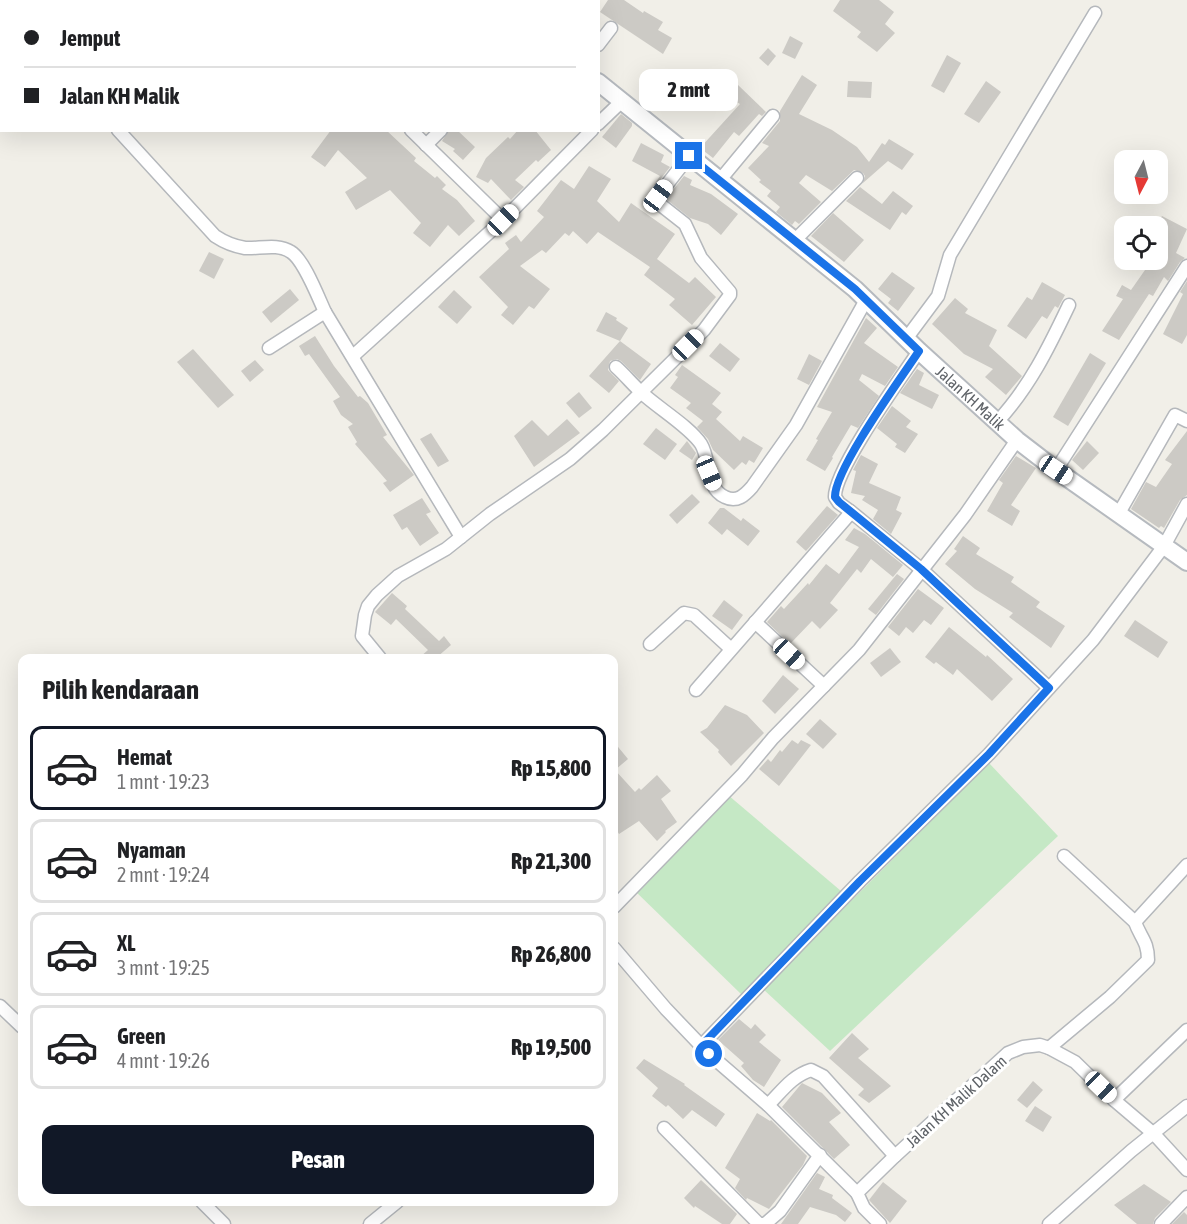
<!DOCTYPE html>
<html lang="id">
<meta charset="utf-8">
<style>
:root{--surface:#fff;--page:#f6f6f6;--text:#202124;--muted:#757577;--line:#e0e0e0;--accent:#111827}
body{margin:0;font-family:"Asap Condensed",sans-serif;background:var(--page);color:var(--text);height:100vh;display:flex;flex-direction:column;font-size:22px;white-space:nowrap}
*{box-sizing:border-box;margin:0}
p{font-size:20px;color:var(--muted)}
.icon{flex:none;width:33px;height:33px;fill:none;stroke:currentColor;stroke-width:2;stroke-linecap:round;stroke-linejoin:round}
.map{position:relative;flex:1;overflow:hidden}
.panel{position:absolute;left:18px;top:654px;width:600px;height:552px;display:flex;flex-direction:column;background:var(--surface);border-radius:12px;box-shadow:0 6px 24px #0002}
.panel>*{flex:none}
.top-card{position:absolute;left:0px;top:0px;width:600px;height:132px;box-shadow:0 6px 24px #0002;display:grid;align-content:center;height:132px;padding:0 24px;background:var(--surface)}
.needle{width:39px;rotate:187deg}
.tools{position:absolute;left:1114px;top:150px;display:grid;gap:12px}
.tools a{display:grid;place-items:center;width:54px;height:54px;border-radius:12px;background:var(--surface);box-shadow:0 6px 24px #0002;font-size:30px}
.end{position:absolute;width:27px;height:27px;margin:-14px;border:8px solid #1a73e8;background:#fff;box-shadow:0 0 0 3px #fff}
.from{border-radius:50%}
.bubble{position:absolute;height:42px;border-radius:12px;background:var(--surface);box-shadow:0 6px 24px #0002;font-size:20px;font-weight:800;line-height:42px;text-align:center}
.car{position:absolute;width:18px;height:36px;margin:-18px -9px;border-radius:8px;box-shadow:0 0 4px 2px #0007;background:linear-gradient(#fff 24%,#345 0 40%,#fff 0 76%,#345 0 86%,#fff 0)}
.top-card b{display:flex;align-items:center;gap:21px;height:57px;font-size:22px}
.top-card b+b{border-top:2px solid var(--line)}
.top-card i{width:15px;height:15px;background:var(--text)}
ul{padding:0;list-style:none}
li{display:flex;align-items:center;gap:18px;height:84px;margin:0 12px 9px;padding:0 12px;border:3px solid var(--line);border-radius:12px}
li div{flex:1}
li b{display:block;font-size:22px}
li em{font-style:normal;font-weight:800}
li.selected{border-color:var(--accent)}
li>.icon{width:54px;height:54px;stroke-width:1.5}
h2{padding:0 24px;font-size:27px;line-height:72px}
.cta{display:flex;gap:12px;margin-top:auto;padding:12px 24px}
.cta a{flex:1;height:69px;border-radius:12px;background:var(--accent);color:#fff;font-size:24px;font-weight:800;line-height:69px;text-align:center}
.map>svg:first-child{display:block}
</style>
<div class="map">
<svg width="1187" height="1224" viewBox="0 0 1187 1224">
<rect width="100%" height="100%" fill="#f1efe8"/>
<!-- green -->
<g fill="#c5e8c5">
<path d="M989,763l69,73 -228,215 -67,-62z"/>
<path d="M728,795l113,96 -99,104 -108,-105z"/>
</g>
<!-- building -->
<g fill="#cccac5">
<path d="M608,0h16l19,13 1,-2 19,11 -5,8 14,8 -9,16 -63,-42z"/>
<path d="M840,0h39l15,12 -9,12 10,9 -18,19 -20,-15 4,-5 -28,-21z"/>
<path d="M790,36l13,7 -8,16 -13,-6z"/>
<path d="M768,48l8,8 -8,10 -9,-8z"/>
<path d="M947,55l14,8 -17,30 -13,-7z"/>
<path d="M802,75l15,10 -18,29 33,16 25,17 12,15 13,-19 3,2 4,-6 25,15 -12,16 -14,-9 -25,22 2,-7 -2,-3 -9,-3 -22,21 -26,-16 -7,8 22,19 -22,22 -4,-3 -3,4 -16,-13 4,-5 -13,-11 4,-5 -12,-9 2,-2 -13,-12 21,-22 -7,-3 18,-22v-10z"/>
<path d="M722,79l14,8 2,-2 28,27 -4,4 -3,-2 -20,22 -5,-4 -21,26 -13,-10 40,-44 -24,-14z"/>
<path d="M848,81l24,1 -1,16 -24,-1z"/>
<path d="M986,81l15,11 -22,31 -15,-9z"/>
<path d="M621,114l11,9v3l-16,22 -14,-11z"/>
<path d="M331,130h55l30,28 -2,3 21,17 2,-2 9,9 -4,4 15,11 18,21 -16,15 -11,-11 -18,22 -17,-14 8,-10 -31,-33 -34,20 -11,-18 22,-14 -29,-28 -13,17 -14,-10z"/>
<path d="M449,130h8l18,17 -12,13 -10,-9 2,-2 -13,-8z"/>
<path d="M518,130h17l16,20 -13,12 -2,-2 -21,20 9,7 -13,13 -20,-21 -3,4 -12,-6 10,-19 22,-21 2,2z"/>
<path d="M641,143l23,12 -3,7 9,5 -15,19 -1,-1 6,-9 -28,-15z"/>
<path d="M589,166l22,13 -14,22 22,21 12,-19 44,31 -18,25 32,24 6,-6 21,20 -24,28 -23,-20 6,-6 -31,-24 6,-8 -52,-35 -11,12 -14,-13 -4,5 -4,-3 -19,20 -4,-3 -22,16 30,23 -16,20 -5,-3 -16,19 -12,-10 7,-8 -29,-30 30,-28 -4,-6 11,-8 5,7 23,-25 -7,-6 24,-31 13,9z"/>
<path d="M684,176l8,4 -2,5 21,9 27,20 -17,21 -13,-11 -18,-6 -24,-19z"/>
<path d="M860,187l22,17 11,-13 20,15 -7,9 -4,-3 -12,18 -44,-29z"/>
<path d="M833,213l31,27 -20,22 -33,-26z"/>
<path d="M1162,216l25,13 -11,24 9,5 -5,4 -12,19 -4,-4 -11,19 -4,-2 -30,46 -17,-9 21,-32 -7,-3 6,-11 9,5 21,-30h6v-37z"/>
<path d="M209,252l15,7 -10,20 -15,-8z"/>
<path d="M892,272l23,16 -17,23 -10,-8 3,-4 -13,-10z"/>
<path d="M1187,281v54l-5,9 -19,-10 20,-40 -3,-2z"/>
<path d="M1042,282l23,13 -7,13 -3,-2 -8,13 -5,-3 -16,23 -19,-13 20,-29 5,3z"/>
<path d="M290,289l9,11 -28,23 -9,-11z"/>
<path d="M454,290l18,17 -15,17 -19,-17z"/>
<path d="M955,298l13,11 -3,4 32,17 -8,16 33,30 -16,19 -21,-18 8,-8 -29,-15 -32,-30z"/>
<path d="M606,312l11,6 -1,2 12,8 -8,13 -24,-10z"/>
<path d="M866,318l11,10 -13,15 34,24 -13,19 -23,-12 -3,6 20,16 -21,32 -7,-3 -19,32 1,1 -8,13 -19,-11 12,-20 -2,-1 16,-27 -15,-5z"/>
<path d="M315,336l19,30 24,31 2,-1 8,7 19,32 -4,2 31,38 -24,17 -7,-9 4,-2 -32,-37 2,-2 -9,-15 5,-3 -12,-9 -8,-14 7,-4 -31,-43 -4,2 -6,-10z"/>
<path d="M620,341l31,23 -11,16 -19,-19 -4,-2 -7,2 -2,9 11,11 -10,12 -20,-17z"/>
<path d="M720,343l20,16 -10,13 -21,-16z"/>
<path d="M193,349l41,46 -16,13 -41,-46z"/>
<path d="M1090,353l16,10 -38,63 -15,-9z"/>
<path d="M809,354l13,7 -13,24 -12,-6z"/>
<path d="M255,360l9,10 -14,12 -9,-11z"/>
<path d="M682,365l39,28 -9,11 10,8 -6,7 24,22 3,-5 20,12 -9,15 -5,-3 -3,5 -4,-3 -8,8 -21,-20 -5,-11 -11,-12 6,-6 -17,-13 5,-5 -21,-15 8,-11 -3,-2z"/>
<path d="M917,369l7,4 -5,12 20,10 -7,14 -32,-16z"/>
<path d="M579,392l13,16 -13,10 -13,-15z"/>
<path d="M892,406l19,15 -5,6 12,7 -13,19 -10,-6 2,-3 -20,-16z"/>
<path d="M567,419l13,14 -46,34 -20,-31 18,-16 16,16z"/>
<path d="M656,428l21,16 -12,16 -22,-16z"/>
<path d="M1187,431v64l-7,5 -16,28 -3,-2 -2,2 -28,-19 15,-27 10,5 16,-23 -7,-4z"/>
<path d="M431,433l18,28 -11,6 -18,-28z"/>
<path d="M687,441l9,12 -4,7 -13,-9z"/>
<path d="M1087,441l12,12 -16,17 -11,-10z"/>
<path d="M861,455l17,9 -9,19 32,14 -5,13 6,3 -11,21 -18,-15 5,-9 -16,-10 3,-4 -14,-3 5,-22 -3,-1z"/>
<path d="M1016,456l20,12 -25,37 9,6 -8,15 -25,-15 16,-28 -4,-3z"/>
<path d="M692,494l8,8 -23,22 -8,-9z"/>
<path d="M422,498l9,14 -5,2 13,19 -19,13 -13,-19 -5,3 -9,-15z"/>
<path d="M827,506l11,9 -32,36 -10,-9z"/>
<path d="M720,508h4l17,13 2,-3 17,13 -12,15 -21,-17 -5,6 -14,-12z"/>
<path d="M854,528l11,6 38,31 -10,12 -22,-18 -10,14 -4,-4 -27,34 8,7 -18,19 -8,-8 -22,23 -23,-22 14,-16 3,3 24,-26 1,2 17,-21 13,10 20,-27 -14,-7z"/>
<path d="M963,536l17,12 -4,6 38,23 -3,5 29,20 -4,5 29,19 -14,22 -42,-31 4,-4 -38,-24 -30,-25 12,-13 -3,-2z"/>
<path d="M897,574l7,5 -28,36 -8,-6z"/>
<path d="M918,589l26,19 -13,17 -7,-5 -11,13 -7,-6 -7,9 -11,-9z"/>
<path d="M392,593l15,13 -2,3 34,32 5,-5 7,9 -15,13h-17l9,-8 -32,-31 -5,6 -16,-13z"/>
<path d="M724,600l19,15 -11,15 -20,-14z"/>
<path d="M1135,620l33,22 -10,16 -34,-22z"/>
<path d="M949,627l37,30 1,-2 26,24 -21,22 -35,-32 -4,6 -17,-13 -2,2 -9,-7z"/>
<path d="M890,648l11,14 -20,15 -11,-14z"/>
<path d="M783,675l16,14 -24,25 -13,-13z"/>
<path d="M725,705l22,10 17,18 -33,33 -13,-14 1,-2 -19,-18 7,-4z"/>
<path d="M820,719l17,15 -14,15 -17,-15z"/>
<path d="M792,740l6,4 3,-4 10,5 -32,41 -20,-17 9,-10 3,3 9,-12 2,2z"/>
<path d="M614,742l14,17 -13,11 20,22 4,-4 2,2 16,-15 14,16 -10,8 16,23 -12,9 1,1 -9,9 -18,-20 -20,13 -5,-8z"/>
<path d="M739,1019l12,10 4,-5 11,11 -7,7 22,18 -17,27 -11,-7 -12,-14 3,-3 -26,-23z"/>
<path d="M852,1033l17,16 -11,9 33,28 -22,17 -11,-8 6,-6 -35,-31z"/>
<path d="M644,1059l41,25 -1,1 41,29 -9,13 -24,-17 -9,9 -15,-14 -2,2 -14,-11 6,-8 -22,-20z"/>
<path d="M1033,1081l10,9 -16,18 -10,-8z"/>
<path d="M802,1083l20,10 19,20 -12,9 21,23 -16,14 -52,-52z"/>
<path d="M1035,1106l17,11 -9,15 -18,-11z"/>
<path d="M757,1113l13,8 1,-1 36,36 -4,9 -34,44 -22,-11 -1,2 -11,-12 5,-9 -15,-11z"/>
<path d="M817,1173l8,4 -6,12 14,6 -1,3 20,15 -7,9 -9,-7 -26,-8 -12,17h-17z"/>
<path d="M701,1180l36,34 -7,10h-8l-27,-18 -1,2 -10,-10z"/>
<path d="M883,1182l24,19 -17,22 -21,-23z"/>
<path d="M1144,1184l27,18 -16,16 -2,6h-16l-23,-19z"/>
<path d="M1184,1212l3,3v9h-15z"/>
</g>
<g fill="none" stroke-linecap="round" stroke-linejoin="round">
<!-- street casing -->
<g stroke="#b5b8bc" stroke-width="15">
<g id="street">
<path d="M0,1l2,2"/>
<path d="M382,2l1,-2"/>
<path d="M598,45l13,-17"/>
<path d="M598,124l24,-23"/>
<path d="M118,130l97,106c9,6 18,10 30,12 14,1 33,-5 46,4 13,8 27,45 34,60"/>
<path d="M411,130l92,90"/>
<path d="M426,145l15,-15"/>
<path d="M720,180l53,-64"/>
<path d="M795,240l62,-62"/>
<path d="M906,339l32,-43 12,-41 145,-242"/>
<path d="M269,348l56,-36 136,225"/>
<path d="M353,356l150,-136 89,-90"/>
<path d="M616,367c9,8 17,18 26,26 16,15 48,34 59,51 10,16 4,44 24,53 12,6 20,-2 27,-10l44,-62 70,-125"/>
<path d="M997,422c32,-34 52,-75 72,-117"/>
<path d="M1056,470l131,-204"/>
<path d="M850,511l71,58 128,119"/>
<path d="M1119,513l56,-98 12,6"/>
<path d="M755,622l69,64"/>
<path d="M650,644l34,-31 10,2 37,34"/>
<path d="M380,658l-18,-22 3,-21 3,-9 9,-11 21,-19 48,-27 44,-35 80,-55 33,-29 101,-100 26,-35v-3l-29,-34 -16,-34 -28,-22 1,-6 31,-40"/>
<path d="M696,690l151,-173 3,-6 -11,-8 -4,-6c-1,-27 66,-119 84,-146"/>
<path d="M1064,856l71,66"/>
<path d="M614,907l128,-132 31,-37 86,-88 106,-135 52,-75"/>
<path d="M614,948l52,61 43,45 59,51c14,-14 24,-29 43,-35l12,6 72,80 -38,37 7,15 16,16"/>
<path d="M0,1006l22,21"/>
<path d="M701,1046l159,-165 129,-127 104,-114 71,-94 23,-42"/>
<path d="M1049,1048l61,-51 38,-37c0,-19 -8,-23 -13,-38l52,-57"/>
<path d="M1114,1100l73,-70"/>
<path d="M768,1105l89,88"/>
<path d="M664,1128l95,96h6l15,-13 40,-56"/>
<path d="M895,1156l113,-103 15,-6 17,-2 9,3 26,14 39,38 40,34 33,36"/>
<path d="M202,1202l22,22"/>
<path d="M370,1224l27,-22"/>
<path d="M1049,1224l82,-73 56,-45"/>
<path d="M1161,1224l26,-27"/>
</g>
</g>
<!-- secondary casing -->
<g stroke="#b6babf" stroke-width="20">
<g id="secondary">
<path d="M495,0l2,2"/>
<path id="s1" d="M598,82l257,207 64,62 98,89 39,30 131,92"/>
</g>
</g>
<!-- street -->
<use href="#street" stroke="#fff" stroke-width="12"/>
<!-- secondary -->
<use href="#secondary" stroke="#fff" stroke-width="16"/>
</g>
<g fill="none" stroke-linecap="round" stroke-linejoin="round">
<!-- route -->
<path stroke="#1a73e8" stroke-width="8" d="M689,156l166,133 64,62c-18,27 -85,119 -84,146l4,5 82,67 128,119 -60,66 -129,127 -159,165 8,8"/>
</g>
<g text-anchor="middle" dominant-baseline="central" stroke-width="6" stroke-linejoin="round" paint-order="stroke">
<!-- street labels -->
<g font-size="16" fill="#5f6368" stroke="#fff">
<text stroke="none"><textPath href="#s1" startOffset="489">Jalan KH Malik</textPath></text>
<text transform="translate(956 1101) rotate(-42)">Jalan KH Malik Dalam</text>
</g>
</g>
</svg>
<div class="tools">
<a><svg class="needle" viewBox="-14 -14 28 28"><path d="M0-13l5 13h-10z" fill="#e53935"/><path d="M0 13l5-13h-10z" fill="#757577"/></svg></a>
<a><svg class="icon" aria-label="locate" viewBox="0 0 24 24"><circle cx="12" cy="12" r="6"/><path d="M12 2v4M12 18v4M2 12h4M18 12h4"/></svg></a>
</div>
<i class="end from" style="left:709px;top:1054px"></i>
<i class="end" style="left:689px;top:156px"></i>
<div class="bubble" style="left:639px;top:69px;width:99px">2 mnt</div>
<i class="car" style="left:658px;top:196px;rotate:37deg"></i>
<i class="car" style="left:503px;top:220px;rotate:45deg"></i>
<i class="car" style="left:688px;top:345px;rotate:45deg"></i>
<i class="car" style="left:1056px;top:470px;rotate:124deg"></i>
<i class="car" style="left:709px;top:473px;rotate:157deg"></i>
<i class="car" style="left:789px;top:654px;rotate:133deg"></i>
<i class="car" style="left:1101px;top:1087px;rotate:134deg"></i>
<div class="top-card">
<b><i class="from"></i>Jemput</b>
<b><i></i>Jalan KH Malik</b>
</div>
<section class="panel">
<h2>Pilih kendaraan</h2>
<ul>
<li class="selected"><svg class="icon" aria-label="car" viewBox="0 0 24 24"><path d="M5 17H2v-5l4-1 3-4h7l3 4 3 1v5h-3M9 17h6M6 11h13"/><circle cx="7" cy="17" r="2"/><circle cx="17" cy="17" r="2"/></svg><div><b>Hemat</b><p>1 mnt · 19:23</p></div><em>Rp 15,800</em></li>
<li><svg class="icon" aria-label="car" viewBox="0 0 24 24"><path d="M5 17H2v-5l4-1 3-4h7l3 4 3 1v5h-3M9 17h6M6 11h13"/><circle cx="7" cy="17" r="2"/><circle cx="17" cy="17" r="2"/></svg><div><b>Nyaman</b><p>2 mnt · 19:24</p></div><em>Rp 21,300</em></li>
<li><svg class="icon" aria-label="car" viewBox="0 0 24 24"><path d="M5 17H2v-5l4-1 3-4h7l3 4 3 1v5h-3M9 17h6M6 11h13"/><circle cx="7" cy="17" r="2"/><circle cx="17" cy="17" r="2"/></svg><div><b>XL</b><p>3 mnt · 19:25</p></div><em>Rp 26,800</em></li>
<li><svg class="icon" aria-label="car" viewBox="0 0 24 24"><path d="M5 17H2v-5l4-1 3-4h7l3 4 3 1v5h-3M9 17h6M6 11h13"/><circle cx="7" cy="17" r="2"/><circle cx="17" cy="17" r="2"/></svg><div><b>Green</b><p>4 mnt · 19:26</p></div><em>Rp 19,500</em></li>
</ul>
<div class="cta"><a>Pesan</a></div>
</section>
</div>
